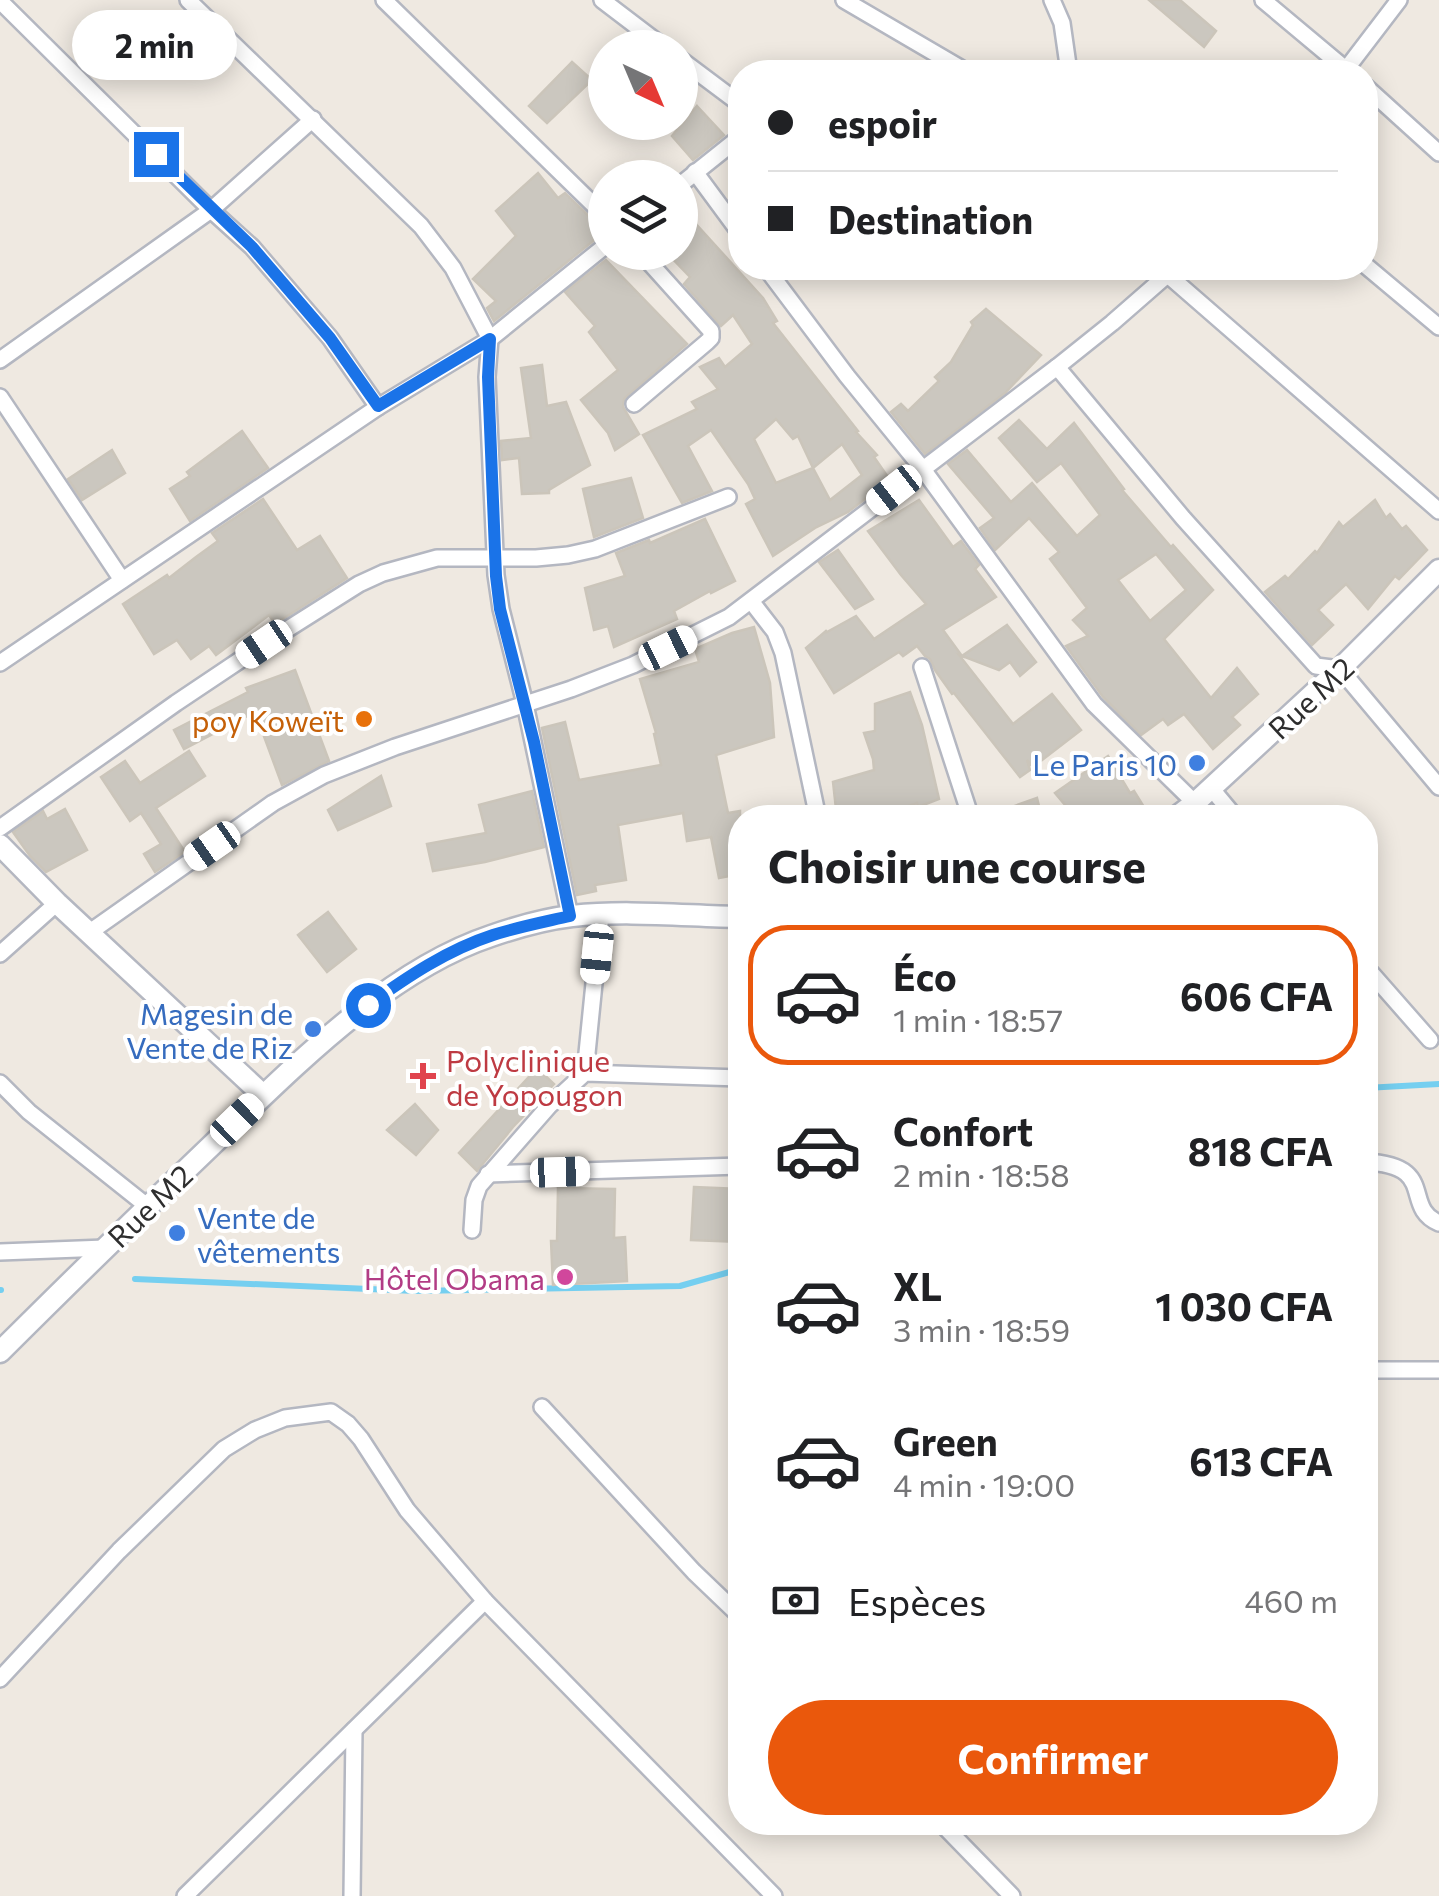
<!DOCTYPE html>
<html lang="fr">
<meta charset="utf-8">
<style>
:root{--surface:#fff;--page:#f2f2f2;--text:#202124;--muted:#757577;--line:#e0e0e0;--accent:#ea580c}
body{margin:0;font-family:Commissioner,sans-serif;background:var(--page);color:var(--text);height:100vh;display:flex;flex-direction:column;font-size:38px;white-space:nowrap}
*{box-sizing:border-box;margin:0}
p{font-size:32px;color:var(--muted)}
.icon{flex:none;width:55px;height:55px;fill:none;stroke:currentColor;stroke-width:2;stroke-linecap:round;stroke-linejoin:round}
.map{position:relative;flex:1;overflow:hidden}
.panel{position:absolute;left:728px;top:805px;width:650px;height:1030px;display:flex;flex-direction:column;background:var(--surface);border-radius:40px;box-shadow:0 5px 25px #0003}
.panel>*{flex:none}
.banner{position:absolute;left:728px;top:60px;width:650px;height:220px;border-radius:40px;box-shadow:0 5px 25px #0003;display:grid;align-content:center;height:220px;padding:0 40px;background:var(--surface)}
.needle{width:65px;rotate:136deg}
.tools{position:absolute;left:588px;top:30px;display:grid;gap:20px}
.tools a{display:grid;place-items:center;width:110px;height:110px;border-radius:50%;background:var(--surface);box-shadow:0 5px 25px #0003;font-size:50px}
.end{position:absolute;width:45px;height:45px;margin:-22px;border:12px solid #1a73e8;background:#fff;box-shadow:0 0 0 5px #fff}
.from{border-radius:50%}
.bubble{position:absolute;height:70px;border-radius:35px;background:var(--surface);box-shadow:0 5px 25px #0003;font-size:32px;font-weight:700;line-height:70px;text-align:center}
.car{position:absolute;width:30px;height:60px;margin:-30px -15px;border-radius:12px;box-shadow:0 0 8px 2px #0007;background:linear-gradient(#fff 24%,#345 0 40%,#fff 0 76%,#345 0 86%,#fff 0)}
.banner b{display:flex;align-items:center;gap:35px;height:95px;font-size:38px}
.banner b+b{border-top:2px solid var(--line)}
.banner i{width:25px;height:25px;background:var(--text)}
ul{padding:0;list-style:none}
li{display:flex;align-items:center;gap:30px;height:140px;margin:0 20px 15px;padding:0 20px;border:5px solid transparent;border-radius:40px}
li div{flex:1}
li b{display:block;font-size:38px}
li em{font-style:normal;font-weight:700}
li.active{border-color:var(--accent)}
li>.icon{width:90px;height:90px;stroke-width:1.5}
h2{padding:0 40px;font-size:45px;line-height:120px}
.pay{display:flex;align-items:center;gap:25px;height:110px;padding:0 40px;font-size:38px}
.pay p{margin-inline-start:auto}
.cta{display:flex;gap:20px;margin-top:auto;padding:20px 40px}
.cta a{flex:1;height:115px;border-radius:60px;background:var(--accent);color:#fff;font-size:40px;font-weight:700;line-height:115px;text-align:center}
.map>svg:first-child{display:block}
</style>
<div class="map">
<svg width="1439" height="1896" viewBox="0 0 1439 1896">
<rect width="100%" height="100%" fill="#efe9e1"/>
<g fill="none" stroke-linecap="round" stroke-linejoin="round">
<!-- stream -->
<g stroke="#75cff0" stroke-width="6">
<path d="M1365,1088l74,-4"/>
<path d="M135,1279l280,12 265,-5 60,-17"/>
<path d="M0,1290h1"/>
</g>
</g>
<!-- building -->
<g fill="#cbc7bf" stroke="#cbc5ba" stroke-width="2.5" fill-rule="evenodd">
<path d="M1149,0h31l36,31 -12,16z"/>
<path d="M572,62l20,18 -45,43 -18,-17z"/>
<path d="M697,106l27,29 -31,25 -21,-24z"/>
<path d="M538,173l20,25 7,-5 32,31 8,3v8l-7,2 -104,84 -7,-13 9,-7 -23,-22 43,-43 -20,-25z"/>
<path d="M696,224l67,74 14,23 -4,2 85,108 -2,1 21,23 -3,2 16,23 -42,32 -33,16 -42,28 -27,-52 9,-5 -7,-15 -37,-54 -23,16 24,45 -30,12 -39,-68 54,-26 -5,-7 26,-13 -18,-22 19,-9 6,9 27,-23 -19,-29 -12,11 -37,-42 6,-7 -24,-25h14v-13zM776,419l17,20 5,-3 15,32 -37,15 -22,-44zM842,444l20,31 -32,25 -17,-32z"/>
<path d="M606,260l81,84 -63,55 -1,8 16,27 -24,16 -7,-17 -27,-33 37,-30 -29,-38 6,-6 -30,-34z"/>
<path d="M986,309l55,46 -36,38 -80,61 -34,-42 10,-8 7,7 31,-30 -4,-4 16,-15 22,-37 -2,-3z"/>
<path d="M542,365l5,41 19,-4 24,63 -41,25v3l-27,1 -3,-36 -17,2 -1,-19 30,-3 -10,-70z"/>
<path d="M1019,420l28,29 27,-26 50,66 -2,1 49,57 2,-2 40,45 -49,49 47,59 26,-30 21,26 -26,23 8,8 -27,24 -29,-35 -16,11 -5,-6 -22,16 -38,-38 -37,-51 22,-10 -15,-16 14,-12 -37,-49 9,-7 -30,-34 -34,32 -15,-22 14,-10 -46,-54 19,-14 44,52 21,-19 45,53 23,-21 -39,-52 -24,19 -38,-44zM1156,554l30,36 -36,31 -32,-41z"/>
<path d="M242,431l26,37 -78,53 -20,-32 20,-13 -3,-4z"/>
<path d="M112,450l13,23 -43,27 -14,-21z"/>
<path d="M631,478l12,40 -49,19 -11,-48z"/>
<path d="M263,499l34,51 23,-14 27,42 -72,46 -6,-9 -53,40 -7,-9 -18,13 -14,-19 -23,14 -31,-50 44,-29 2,3 27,-21 22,-16 -6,-8z"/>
<path d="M919,500l34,47 8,-6 18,24 -4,4 21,28 -53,33 19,26 -3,-1 54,69 39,-30 29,36 -48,37 -6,-7 3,10 -10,7 -66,-84 -2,1 -17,-24 -5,-11 -5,-3 -8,-10 -14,10 -4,-4 -65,41 -28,-45 20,-17 1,1 29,-16 18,23 52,-35 -25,-29 -33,-44z"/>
<path d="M1375,500l11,18 4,-4 12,15 4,-3 21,24 -28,29 -4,-3 -27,33 -22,-25 -28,26 15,15 -21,20 -47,-53 20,-16 3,3 27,-28 2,2 22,-31 4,5z"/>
<path d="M705,519l30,62 -24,12 -1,-2 -36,20 3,8 -63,28 -6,-21 -14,4 -9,-42 40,-12 -9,-23 33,-13 1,3z"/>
<path d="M838,550l35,49 -18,10 -36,-47z"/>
<path d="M1007,625l29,37 -16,14 -10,-14 -11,8 -37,-14z"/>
<path d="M754,627l16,56 4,54 -58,18 12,58 12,-2v63l-21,4 -8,-41 -24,4 -4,-28 -65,12 8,55 -31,5 1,6 -19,4 -35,-167 23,-6 14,58 82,-15 -7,-31 2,-1 -16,-54 59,-17 -4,-13 37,-16z"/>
<path d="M295,670l34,91 -47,24 -27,-73 -71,37 -10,-19 74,-38 -2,-4z"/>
<path d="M910,692l12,33 17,74 -21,8 -1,-4 -39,15h-41l-4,-36 41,-12 -1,-11 -9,-26 11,-2v-27z"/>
<path d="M189,751l16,25 -49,32 29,44 -30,20 -11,-18 17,-10 -20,-31 -11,8 -29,-44 24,-16 15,22z"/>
<path d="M1108,756l22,37 4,-2 13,21 -7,6h-64l-21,-25z"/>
<path d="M381,776l10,30 -53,24 -10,-20z"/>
<path d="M532,791l12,56 -59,15 -52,9 -6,-27 59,-11 -7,-28z"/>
<path d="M1037,798l5,20h-53v-3z"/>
<path d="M65,809l22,41 -41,22 -16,-16 -17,-24 30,-21 4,8z"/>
<path d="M328,912l28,37 -29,23 -29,-37z"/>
<path d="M537,1068l17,16 -41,43 -36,44 -18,-18z"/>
<path d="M415,1104l23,26 -22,25 -29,-25z"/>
<path d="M694,1187l46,2v53l-49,-2z"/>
<path d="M558,1188l57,1 -1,49 11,-1 2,44 -74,4 -2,-44h6z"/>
</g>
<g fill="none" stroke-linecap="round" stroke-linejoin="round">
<!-- street casing -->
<g stroke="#b4b7c1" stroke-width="20">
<g id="street">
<path d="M188,0l233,226 32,42 37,71 -3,38 9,198 5,34 24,95 45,212"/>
<path d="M384,0l221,216"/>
<path d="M602,0l63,48"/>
<path d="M844,0l123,72"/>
<path d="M1052,0l10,23 7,49"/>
<path d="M1263,0l86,72"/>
<path d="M0,1l211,209 41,37 78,91 48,69"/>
<path d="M680,59l60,45"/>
<path d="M1344,72l55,-72"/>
<path d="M1365,86l74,67"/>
<path d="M695,172l45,61"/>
<path d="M680,185l60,-48"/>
<path d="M1365,265l74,62"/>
<path d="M766,268l81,108 75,92 172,236 101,99"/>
<path d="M1168,275l271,236"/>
<path d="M0,360l211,-150 102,-91"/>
<path d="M1057,367l126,151 133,148 24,3 99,118"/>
<path d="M0,397l122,183"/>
<path d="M634,404l73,-62 4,-4v-7l-71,-79"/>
<path d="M751,601l24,31 8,21 35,165"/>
<path d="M0,663l378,-256 112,-68 115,-93"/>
<path d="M922,667l49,151"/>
<path d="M1211,788l25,30"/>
<path d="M0,828l176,-125 88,-59 95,-60 24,-11 54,-15h99l32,-3 27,-6 133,-52"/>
<path d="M90,932l183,-129 51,-28 71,-28 176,-58 62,-24 96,-48 328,-250 55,-44 63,-55"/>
<path d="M0,954l57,-51"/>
<path d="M1365,966l65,74"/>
<path d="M585,1073l16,-159"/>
<path d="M0,1083l29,29 118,94"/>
<path d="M1365,1162c74,3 36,45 74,61"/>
<path d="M488,1174l252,-8"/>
<path d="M472,1230l2,-30 5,-14 70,-80 36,-33 155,5"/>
<path d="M0,1252l105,-4"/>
<path d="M1365,1370h74"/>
<path d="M542,1407l152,165 46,44"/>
<path d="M0,1679l119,-128 105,-102 31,-19 30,-12 46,-6 17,12 13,15 46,71 78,91 289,295"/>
<path d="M940,1822l72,74"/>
<path d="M185,1896l300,-295"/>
<path d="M352,1896l2,-166"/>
</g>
</g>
<!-- secondary casing -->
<g stroke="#b4b7c1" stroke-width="25">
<g id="secondary">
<path d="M1175,818l20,-15 145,-134 99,-99"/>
<path d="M0,845l57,58 206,192"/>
<path d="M0,1352c70,-70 141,-139 213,-208 79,-75 173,-173 278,-208 26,-9 54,-17 81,-20 55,-6 113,0 168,1"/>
</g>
</g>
<!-- street -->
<use href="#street" stroke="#fff" stroke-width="15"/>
<!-- secondary -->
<use href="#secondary" stroke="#fff" stroke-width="20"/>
</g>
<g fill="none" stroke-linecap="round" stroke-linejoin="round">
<!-- route -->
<path stroke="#1a73e8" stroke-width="12" d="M156,154l96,93 78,91 48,68 112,-67 -2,38 8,199 4,33 34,133 36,174c-26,6 -52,11 -77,19 -46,15 -86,42 -125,70"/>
</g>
<!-- markers -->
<circle fill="#e8710a" stroke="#fff" stroke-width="4" cx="364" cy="719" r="10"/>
<g fill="#3f7fe0" stroke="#fff" stroke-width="4">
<circle cx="1197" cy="763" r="10"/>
<circle cx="313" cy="1029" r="10"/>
<circle cx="177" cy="1233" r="10"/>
</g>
<path fill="#e0444e" stroke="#fff" stroke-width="4" d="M418 1061h10v10h10v10h-10v10h-10v-10h-10v-10h10z"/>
<circle fill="#d1479c" stroke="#fff" stroke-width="4" cx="565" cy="1277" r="10"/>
<g text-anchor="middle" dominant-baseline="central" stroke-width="8" stroke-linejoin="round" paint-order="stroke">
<!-- street labels -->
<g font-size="30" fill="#2e2e2e" stroke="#fff">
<text transform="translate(1310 697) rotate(-43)">Rue M2</text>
<text transform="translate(149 1205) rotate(-44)">Rue M2</text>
</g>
<!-- food labels -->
<g font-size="30" fill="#c56008" stroke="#fff" text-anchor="end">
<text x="344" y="719">poy Koweït</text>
</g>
<!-- shop labels -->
<g font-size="30" fill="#366cbe" stroke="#fff" text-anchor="end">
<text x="1177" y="763">Le Paris 10</text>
<text x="293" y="1012">Magesin de<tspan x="293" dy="34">Vente de Riz</tspan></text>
<text x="197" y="1216" text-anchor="start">Vente de<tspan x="197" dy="34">vêtements</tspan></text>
</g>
<!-- health labels -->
<g font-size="30" fill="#be3a42" stroke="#fff" text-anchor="start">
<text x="446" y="1059">Polyclinique<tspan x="446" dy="34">de Yopougon</tspan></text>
</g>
<!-- hotel labels -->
<g font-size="30" fill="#b23c85" stroke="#fff" text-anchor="end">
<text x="545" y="1277">Hôtel Obama</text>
</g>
</g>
</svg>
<div class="tools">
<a><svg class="needle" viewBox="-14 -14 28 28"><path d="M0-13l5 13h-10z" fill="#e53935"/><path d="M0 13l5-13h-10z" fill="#757577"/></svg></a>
<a><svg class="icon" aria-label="layers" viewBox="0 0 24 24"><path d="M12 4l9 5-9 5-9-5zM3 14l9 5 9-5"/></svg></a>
</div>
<i class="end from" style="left:368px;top:1005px"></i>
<i class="end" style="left:156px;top:154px"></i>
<div class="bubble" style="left:72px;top:10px;width:165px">2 min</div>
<i class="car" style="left:894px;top:490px;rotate:232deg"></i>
<i class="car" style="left:264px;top:644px;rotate:236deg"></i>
<i class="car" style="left:668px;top:648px;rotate:64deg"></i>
<i class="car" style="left:212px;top:846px;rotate:235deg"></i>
<i class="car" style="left:597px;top:954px;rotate:186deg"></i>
<i class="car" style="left:237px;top:1120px;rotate:46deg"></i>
<i class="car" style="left:560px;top:1172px;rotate:88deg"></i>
<div class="banner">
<b><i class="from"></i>espoir</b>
<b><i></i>Destination</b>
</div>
<section class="panel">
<h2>Choisir une course</h2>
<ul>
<li class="active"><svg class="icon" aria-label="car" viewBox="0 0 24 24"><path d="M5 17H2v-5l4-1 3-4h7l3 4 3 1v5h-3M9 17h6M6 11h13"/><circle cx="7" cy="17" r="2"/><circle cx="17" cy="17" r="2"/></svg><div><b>Éco</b><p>1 min · 18:57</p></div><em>606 CFA</em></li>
<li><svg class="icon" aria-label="car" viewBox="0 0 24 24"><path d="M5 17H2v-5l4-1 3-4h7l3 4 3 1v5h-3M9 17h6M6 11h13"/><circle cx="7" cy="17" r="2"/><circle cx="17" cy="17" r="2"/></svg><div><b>Confort</b><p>2 min · 18:58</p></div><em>818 CFA</em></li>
<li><svg class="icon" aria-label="car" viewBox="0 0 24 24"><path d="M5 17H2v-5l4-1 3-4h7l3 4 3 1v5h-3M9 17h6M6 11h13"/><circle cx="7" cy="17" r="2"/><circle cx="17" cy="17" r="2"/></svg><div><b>XL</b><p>3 min · 18:59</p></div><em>1 030 CFA</em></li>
<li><svg class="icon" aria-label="car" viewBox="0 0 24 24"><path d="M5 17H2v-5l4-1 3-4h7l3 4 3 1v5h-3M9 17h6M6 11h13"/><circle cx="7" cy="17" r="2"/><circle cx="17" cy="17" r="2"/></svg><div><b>Green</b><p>4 min · 19:00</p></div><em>613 CFA</em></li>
</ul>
<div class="pay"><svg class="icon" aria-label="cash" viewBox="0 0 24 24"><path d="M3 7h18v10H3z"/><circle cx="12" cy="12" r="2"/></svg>Espèces<p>460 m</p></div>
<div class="cta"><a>Confirmer</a></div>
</section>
</div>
